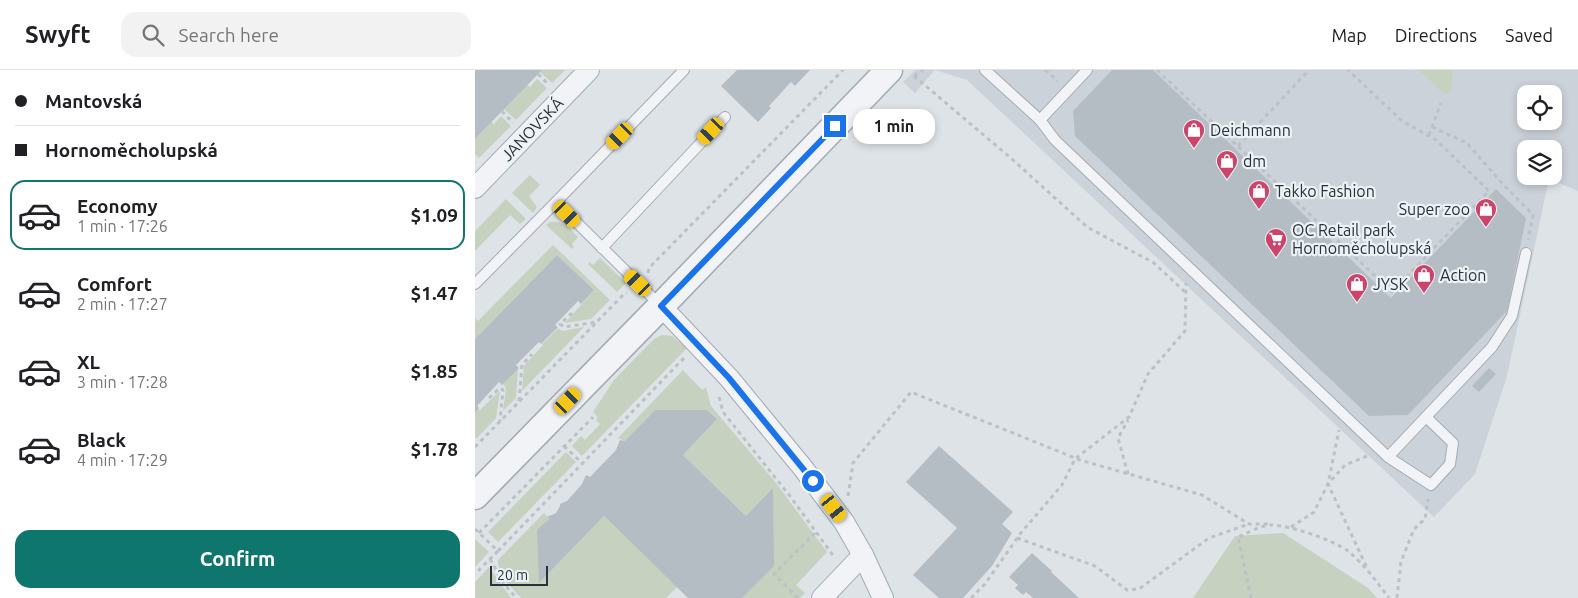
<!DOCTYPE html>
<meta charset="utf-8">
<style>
:root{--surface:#fff;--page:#f2f2f2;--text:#202124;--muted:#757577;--line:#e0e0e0;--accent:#0f766e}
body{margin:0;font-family:Ubuntu,sans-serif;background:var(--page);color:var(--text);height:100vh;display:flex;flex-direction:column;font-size:19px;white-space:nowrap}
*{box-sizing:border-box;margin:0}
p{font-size:16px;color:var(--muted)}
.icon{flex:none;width:28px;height:28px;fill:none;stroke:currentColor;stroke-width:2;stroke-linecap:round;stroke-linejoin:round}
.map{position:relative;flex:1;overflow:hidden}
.panel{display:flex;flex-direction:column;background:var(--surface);width:475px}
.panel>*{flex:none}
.banner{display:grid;align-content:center;height:110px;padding:0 15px;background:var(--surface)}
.buttons{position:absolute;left:1042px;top:15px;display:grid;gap:10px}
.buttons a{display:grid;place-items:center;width:45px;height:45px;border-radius:10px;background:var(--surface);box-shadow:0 2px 8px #0003;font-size:25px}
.scale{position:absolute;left:15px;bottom:12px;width:58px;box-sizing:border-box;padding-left:5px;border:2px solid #27323e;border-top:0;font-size:14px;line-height:18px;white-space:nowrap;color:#27323e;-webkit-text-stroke:4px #edf2f5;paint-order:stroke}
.end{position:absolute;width:22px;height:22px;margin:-11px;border:6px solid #1a73e8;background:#fff;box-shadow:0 0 0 2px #fff}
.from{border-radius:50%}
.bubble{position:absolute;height:35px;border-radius:15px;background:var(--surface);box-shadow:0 2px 8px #0003;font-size:16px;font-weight:700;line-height:35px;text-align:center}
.car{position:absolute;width:15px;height:30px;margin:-15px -8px;border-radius:6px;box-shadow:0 0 4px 1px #0007;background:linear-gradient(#f5c518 24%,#345 0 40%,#f5c518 0 76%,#345 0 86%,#f5c518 0)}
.banner b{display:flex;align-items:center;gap:18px;height:48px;font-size:19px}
.banner b+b{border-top:1px solid var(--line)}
.banner i{width:12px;height:12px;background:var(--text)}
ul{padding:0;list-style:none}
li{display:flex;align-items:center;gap:15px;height:70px;margin:0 10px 8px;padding:0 5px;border:2px solid transparent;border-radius:15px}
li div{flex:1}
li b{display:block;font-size:19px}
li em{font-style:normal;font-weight:700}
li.active{border-color:var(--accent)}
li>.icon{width:45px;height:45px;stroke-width:1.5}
.primary-button{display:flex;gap:10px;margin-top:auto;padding:10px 15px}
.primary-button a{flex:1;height:58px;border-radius:15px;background:var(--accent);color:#fff;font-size:20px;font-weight:700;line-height:58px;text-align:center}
header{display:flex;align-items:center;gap:30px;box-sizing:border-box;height:70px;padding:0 25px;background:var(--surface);border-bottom:1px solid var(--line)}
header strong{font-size:24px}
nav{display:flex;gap:28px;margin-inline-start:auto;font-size:18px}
.search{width:350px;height:45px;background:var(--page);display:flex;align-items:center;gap:12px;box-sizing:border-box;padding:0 18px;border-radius:15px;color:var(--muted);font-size:19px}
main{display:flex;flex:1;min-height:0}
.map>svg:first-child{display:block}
</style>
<header>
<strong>Swyft</strong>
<div class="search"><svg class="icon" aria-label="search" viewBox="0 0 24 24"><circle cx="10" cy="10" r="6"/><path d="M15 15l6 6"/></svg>Search here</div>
<nav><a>Map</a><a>Directions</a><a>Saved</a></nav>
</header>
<main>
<section class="panel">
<div class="banner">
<b><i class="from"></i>Mantovská</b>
<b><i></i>Hornoměcholupská</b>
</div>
<ul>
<li class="active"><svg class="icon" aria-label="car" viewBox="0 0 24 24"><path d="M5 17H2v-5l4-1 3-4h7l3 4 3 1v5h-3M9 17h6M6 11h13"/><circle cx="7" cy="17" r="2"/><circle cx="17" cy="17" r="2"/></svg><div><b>Economy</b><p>1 min · 17:26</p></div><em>$1.09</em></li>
<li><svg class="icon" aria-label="car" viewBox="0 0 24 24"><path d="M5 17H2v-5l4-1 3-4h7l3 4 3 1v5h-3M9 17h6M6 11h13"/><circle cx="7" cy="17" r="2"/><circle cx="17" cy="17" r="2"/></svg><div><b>Comfort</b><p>2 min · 17:27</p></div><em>$1.47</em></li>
<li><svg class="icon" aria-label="car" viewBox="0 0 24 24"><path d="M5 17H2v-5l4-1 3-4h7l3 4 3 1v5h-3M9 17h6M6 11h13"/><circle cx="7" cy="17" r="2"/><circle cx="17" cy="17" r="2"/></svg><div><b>XL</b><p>3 min · 17:28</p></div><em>$1.85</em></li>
<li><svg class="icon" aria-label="car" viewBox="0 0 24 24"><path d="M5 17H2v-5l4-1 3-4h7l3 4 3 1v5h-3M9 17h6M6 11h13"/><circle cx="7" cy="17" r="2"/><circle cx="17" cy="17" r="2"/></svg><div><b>Black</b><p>4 min · 17:29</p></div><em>$1.78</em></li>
</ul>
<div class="primary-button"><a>Confirm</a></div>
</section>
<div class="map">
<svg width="1103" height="528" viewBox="0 0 1103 528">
<rect width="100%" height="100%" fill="#dee3e7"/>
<!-- built -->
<path fill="#ccd2d9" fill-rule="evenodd" d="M440,0h663v121l-29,-12 -42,197 -32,98 -41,43 -467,-437 -32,-10 -20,23 -12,-11zM1051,24h28v27h-28zM1051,79h28v27h-28z"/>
<!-- green -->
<g fill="#c6d1bf">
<path d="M67,0h23l-13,13 -12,-11z"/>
<path d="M944,0h34l-2,22 -3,2 -5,-1z"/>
<path d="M62,9l10,9 -31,32 -12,-11 23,-24 3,2z"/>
<path d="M26,46l10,10 -32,32 -4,-4v-15l16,-17 3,2z"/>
<path d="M55,105l10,10 -11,11 8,11 -4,6 -21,-20z"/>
<path d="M31,129l20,20 -6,5 -10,-9 -35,36v-20z"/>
<path d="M75,152c12,-2 20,7 28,15l-6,7 2,3 -2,2 -26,-24z"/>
<path d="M78,175l57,55 -19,19 -26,4 29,-33 -37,-35 -82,84v-21l3,3z"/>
<path d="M125,188l26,25 -9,9 -29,-28 2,-2 3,3z"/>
<path d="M109,257l-62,64 2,-25 19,-21 -1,-1 16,-16 4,3z"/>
<path d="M187,265l10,1 15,12 -105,108 -10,-10 9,-10 4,4 15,-16 -4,-4 2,-3 -5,-5 21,-32 40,-41z"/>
<path d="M43,298l-2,30 -13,13 3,-23 -3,-4z"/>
<path d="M208,300l19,20 4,-3 5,19 65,77 51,69 -31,33 9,8 -5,5h-58l31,-109 -27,27 -63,-61 34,-36 -10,-9h-52l-30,31 -7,-3z"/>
<path d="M25,321l-4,27 -19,20 -2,-1v-25l4,-3 1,1z"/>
<path d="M91,382l10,10 -78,80 -10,-10z"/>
<path d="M69,443l5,6 -11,12 2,51 64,-66 73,71 -11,11h-145c-8,-9 -24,-25 -23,-38z"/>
<path d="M808,463l85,55 9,10h-184l42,-62z"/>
<path d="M0,469l14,13 -14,15z"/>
<path d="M14,497l22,31h-36v-16z"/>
</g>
<!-- building -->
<g fill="#b5bdc4">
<path d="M0,0h67l-67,69z"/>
<path d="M262,0h73l-15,16 -4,-4 -22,24 2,2 -13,14 -37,-36z"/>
<path d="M637,0h41l238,228 105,-109 30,29 -19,93 -99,104 -39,1 -294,-280 -2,-25z"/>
<path d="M82,185l37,35 -13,14 -3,-3 -23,24 3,2 -17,17 -2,-2 -23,23 3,3 -17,17 -3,-3 -22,24 2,2 -4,5v-74z"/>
<path d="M1014,298l7,6 -17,18 -7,-6z"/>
<path d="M180,340h52l10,9 -34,36 63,61 27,-28 1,78 -32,32h-54l-84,-82 -65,67 -2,-53 12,-11 -2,-2 9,-4 4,-7v-2l7,-3 15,-17 4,-9 4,2 26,-27 4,-10 5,1z"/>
<path d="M464,376l74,66 -11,12 10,9 -20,33 -29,32h-24l-26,-23 44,-47 -51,-46z"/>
<path d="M557,483l20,18 -1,1 28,26h-46l-7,-6 -3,3 -8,-7 3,-3 -9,-8z"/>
</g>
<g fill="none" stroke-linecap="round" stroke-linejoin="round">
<!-- service casing -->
<g stroke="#a3aab1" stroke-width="12">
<g id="service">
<path d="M510,0l55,50 15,20 333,317 104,-110 20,-31 14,-63"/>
<path d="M565,50l47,-50"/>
<path d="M81,132l128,-132"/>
<path d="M127,178l123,-131"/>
<path d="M0,214l81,-82 105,104"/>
<path d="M913,387l43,28 19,-21 3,-21 -27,-26"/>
</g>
</g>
<!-- minor casing -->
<g stroke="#a3aab1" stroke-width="22">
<g id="minor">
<path d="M0,118l114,-118"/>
<path d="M186,236l68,72 74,90 41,54 19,33 20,43"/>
<path d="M347,528l41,-43"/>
</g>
</g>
<!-- tertiary casing -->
<g stroke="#a3aab1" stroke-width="29">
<path id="tertiary" d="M0,426l186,-190 228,-236"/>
</g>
<!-- path -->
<g stroke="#bcc1c6" stroke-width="3" stroke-dasharray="4 4" stroke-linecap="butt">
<path d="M570,0l13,11"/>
<path d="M682,0l235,222 97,-101 -53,-51 -34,-19 -54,-51"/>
<path d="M63,4l10,10"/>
<path d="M439,6l98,83 75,68 67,36 31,29"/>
<path d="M439,6l9,-6"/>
<path d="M27,41l11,12"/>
<path d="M957,57l35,16 33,38 33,34 -5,25"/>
<path d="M954,65l12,-32"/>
<path d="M763,76l71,-76"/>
<path d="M173,203l1,-5 194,-198"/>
<path d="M97,243l-12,11 4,3 33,-5"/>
<path d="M244,327l4,15 70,88 41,57"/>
<path d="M14,328l11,-10 3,2 -3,31"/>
<path d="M44,331l3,-36 10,-11"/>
<path d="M89,376l19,18"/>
<path d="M0,377l149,-153 3,-1"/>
<path d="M892,386l-22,9 -17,19 40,86"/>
<path d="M653,404l-10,-36 10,-18"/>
<path d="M373,426l5,-33 58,-71 169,68 122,35 47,29h20"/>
<path d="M816,457l23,-15 14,-28 11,-54"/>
<path d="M0,459l23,22 -23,23"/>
<path d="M4,463l114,-116"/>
<path d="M542,468l78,28 32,24 12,-1 70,-51 40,-14"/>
<path d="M23,481l186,-193"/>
<path d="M15,489l13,23 13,16"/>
<path d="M323,528l-24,-24 43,-43"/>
<path d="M496,528l14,-14 35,-50 42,-49 13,-26 54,-42 19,-43 37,-43 1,-48"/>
<path d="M776,528l-13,-61c10,-4 23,-12 33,-12 19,0 62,15 77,26 16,13 28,30 41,47"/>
<path d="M922,528l4,-36 13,-33 11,-10 3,-20"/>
</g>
<!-- service -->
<use href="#service" stroke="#f1f3f6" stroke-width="10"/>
<!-- minor -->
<use href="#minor" stroke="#f1f3f6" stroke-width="20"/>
<!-- tertiary -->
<use href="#tertiary" stroke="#f1f3f6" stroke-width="26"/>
</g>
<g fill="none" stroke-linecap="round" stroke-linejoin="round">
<!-- route -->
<path stroke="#1a73e8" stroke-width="6" d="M338,411l-84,-103 -68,-72 174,-180"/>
</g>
<!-- icons -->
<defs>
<g id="shop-pin" transform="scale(1.125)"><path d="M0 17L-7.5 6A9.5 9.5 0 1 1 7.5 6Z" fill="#cc4469" stroke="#edf2f5"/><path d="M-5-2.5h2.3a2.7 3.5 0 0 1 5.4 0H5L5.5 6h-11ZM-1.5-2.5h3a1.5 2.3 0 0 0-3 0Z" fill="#fff"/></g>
<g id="supermarket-pin" transform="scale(1.125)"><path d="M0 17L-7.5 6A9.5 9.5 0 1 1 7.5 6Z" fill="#cc4469" stroke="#edf2f5"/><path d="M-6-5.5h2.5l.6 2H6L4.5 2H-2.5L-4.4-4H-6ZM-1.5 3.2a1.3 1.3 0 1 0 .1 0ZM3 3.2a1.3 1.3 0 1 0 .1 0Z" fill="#fff"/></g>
</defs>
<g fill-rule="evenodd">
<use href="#shop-pin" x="719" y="60"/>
<use href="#shop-pin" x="752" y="91"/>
<use href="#shop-pin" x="784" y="121"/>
<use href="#shop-pin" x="1011" y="139"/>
<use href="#supermarket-pin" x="801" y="169"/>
<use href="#shop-pin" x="949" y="205"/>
<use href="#shop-pin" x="882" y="214"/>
</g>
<g text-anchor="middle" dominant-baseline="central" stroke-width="4.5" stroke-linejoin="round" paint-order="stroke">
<!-- street labels -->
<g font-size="16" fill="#27323e" stroke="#edf2f5">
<text transform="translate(57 59) rotate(-46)">JANOVSKÁ</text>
</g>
<!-- poi labels -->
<g font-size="16" fill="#27323e" stroke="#edf2f5" text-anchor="start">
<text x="735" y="60">Deichmann</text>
<text x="768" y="91">dm</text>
<text x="800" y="121">Takko Fashion</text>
<text x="995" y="139" text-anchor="end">Super zoo</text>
<text x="817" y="160">OC Retail park<tspan x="817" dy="18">Hornoměcholupská</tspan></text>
<text x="965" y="205">Action</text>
<text x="898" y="214">JYSK</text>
</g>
</g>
</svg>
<div class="buttons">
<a><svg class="icon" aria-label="locate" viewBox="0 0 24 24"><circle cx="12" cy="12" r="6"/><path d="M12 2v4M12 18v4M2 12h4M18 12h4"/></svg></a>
<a><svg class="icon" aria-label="layers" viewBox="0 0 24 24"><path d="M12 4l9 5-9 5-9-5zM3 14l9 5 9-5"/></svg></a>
</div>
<div class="scale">20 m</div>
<i class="end from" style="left:338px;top:411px"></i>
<i class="end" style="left:360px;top:56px"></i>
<div class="bubble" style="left:378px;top:39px;width:82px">1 min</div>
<i class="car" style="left:236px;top:61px;rotate:223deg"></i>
<i class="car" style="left:145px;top:66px;rotate:224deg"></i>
<i class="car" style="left:92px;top:144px;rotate:135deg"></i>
<i class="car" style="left:163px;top:213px;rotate:314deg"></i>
<i class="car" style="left:93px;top:331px;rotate:44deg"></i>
<i class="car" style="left:359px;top:438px;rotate:142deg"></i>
</div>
</main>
